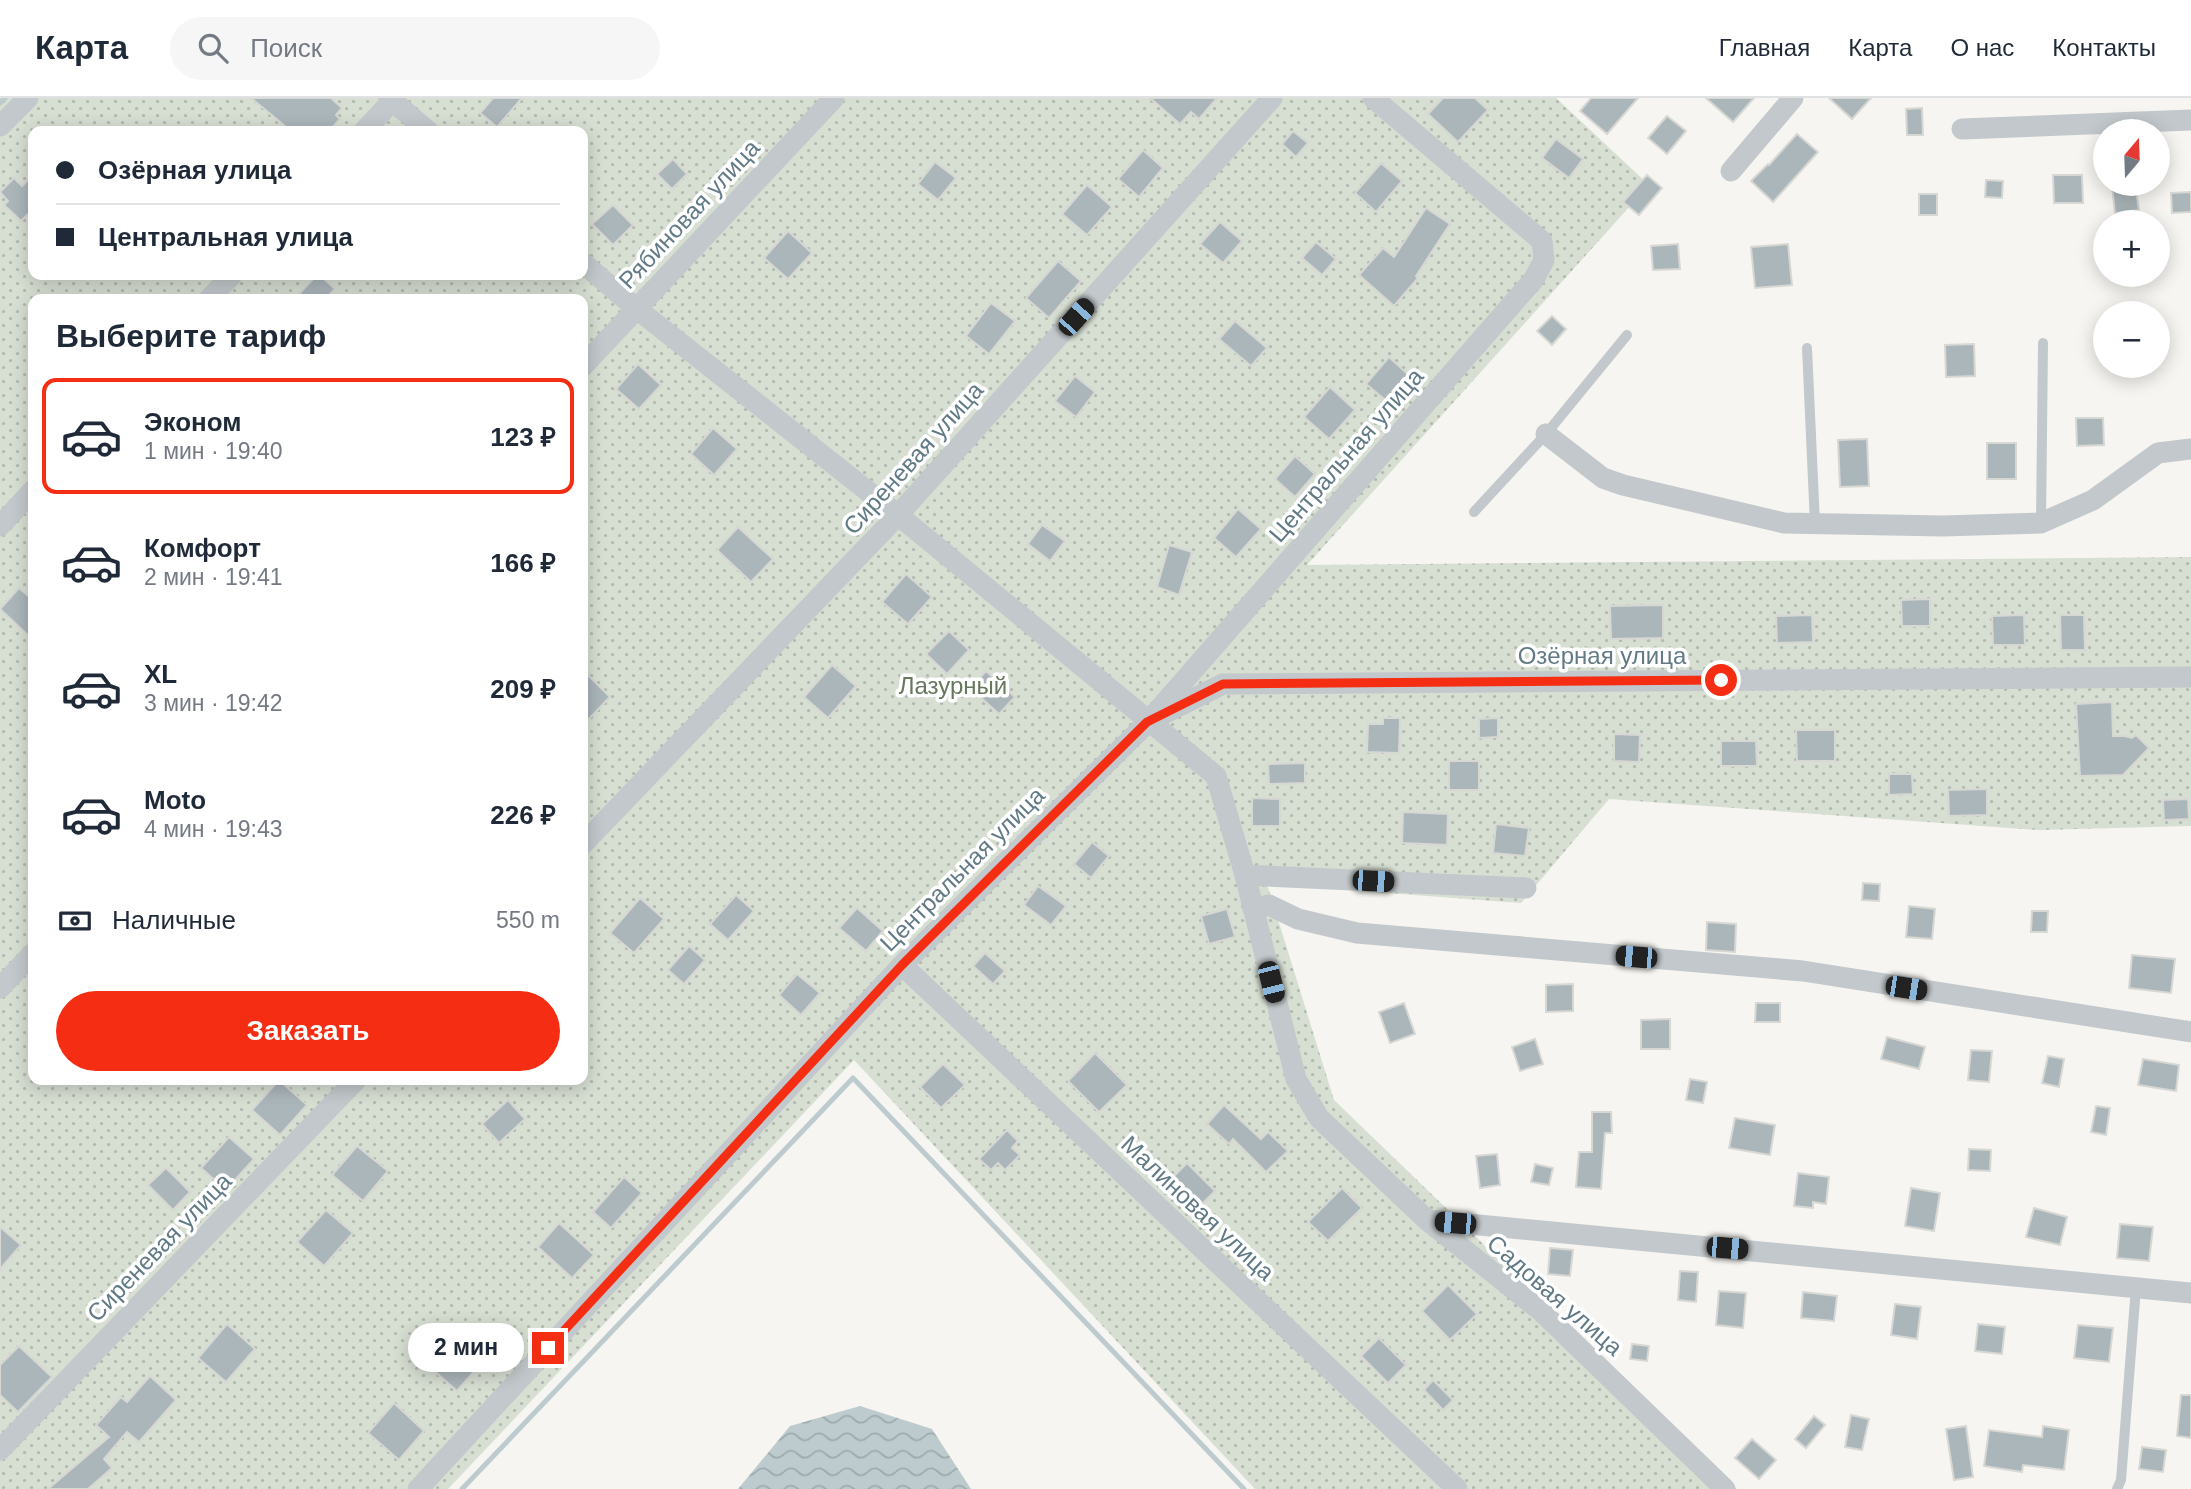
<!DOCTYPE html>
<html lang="ru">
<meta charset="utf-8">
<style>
:root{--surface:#fff;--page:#f6f6f7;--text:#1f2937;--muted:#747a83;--line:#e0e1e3;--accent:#f42d13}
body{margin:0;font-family:Arial,sans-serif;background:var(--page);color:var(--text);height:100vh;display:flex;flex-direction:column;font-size:26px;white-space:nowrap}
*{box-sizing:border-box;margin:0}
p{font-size:23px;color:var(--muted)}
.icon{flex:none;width:38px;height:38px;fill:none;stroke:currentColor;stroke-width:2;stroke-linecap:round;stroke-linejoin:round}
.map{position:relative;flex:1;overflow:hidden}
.drawer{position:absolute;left:28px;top:196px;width:560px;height:791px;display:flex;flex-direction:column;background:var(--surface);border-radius:14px;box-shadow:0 4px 18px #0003}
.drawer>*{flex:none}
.top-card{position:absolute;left:28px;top:28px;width:560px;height:154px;border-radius:14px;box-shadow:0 4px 18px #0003;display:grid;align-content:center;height:154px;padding:0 28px;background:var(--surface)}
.needle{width:46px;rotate:19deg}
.tools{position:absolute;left:2093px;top:21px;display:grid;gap:14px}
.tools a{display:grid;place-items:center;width:77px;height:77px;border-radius:50%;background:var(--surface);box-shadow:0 4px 18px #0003;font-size:35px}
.end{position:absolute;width:32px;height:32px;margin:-16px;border:9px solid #f42d13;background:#fff;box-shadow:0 0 0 4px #fff}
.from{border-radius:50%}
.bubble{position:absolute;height:49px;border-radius:24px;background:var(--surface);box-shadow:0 4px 18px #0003;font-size:23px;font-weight:700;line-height:49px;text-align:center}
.car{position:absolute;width:21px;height:42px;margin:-21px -10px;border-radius:9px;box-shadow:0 0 5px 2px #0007;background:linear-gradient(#222 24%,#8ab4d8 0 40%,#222 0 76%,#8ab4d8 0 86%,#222 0)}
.top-card b{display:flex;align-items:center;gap:24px;height:66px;font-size:26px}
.top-card b+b{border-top:2px solid var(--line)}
.top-card i{width:18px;height:18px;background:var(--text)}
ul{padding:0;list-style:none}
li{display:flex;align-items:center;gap:21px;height:116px;margin:0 14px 10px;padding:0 14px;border:4px solid transparent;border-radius:14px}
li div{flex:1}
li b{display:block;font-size:26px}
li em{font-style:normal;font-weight:700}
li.current{border-color:var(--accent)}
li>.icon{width:63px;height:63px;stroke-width:1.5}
h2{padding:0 28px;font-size:32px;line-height:84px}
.pay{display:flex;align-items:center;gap:18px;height:77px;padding:0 28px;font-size:26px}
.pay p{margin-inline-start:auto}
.cta{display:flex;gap:14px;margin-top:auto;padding:14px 28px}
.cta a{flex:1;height:80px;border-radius:42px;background:var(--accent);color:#fff;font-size:28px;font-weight:700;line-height:80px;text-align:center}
header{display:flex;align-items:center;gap:42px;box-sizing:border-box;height:98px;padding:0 35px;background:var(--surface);border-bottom:2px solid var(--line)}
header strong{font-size:33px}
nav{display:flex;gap:38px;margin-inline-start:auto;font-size:24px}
.search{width:490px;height:63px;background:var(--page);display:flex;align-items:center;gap:18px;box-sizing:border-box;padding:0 24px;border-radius:38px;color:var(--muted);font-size:26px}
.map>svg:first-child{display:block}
</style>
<header>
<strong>Карта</strong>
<div class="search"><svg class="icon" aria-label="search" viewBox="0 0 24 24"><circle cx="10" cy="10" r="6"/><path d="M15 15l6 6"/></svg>Поиск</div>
<nav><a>Главная</a><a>Карта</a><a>О нас</a><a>Контакты</a></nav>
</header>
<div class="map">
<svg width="2191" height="1391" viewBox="0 0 2191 1391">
<defs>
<pattern id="park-dots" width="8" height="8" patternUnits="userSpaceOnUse" patternTransform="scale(1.75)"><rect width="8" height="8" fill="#d7ded2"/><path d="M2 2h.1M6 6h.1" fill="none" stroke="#b2b9b0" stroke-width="1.8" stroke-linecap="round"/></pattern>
<pattern id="water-waves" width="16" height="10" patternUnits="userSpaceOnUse" patternTransform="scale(1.75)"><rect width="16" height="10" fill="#bdcbcf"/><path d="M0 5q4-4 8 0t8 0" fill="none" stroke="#9daaae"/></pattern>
</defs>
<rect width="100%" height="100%" fill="#f6f5f1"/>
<!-- park -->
<path fill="url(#park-dots)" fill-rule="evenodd" d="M0,0h1556l93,87 -342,380 884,-8v269l-152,4 -430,-31 -88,104 -254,-19 67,216 403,389h-482l-401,-429 -406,429h-448zM33,33h550v144h-550zM33,201h550v781h-550z"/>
<!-- water -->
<path fill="url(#water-waves)" d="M860,1308l72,23 39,60h-233l52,-63z"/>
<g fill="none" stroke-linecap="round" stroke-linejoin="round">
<!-- stream -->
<g stroke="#bdcbcf" stroke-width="5">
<path d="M0,5l5,-5"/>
<path d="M462,1391l391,-411 391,411"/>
</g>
</g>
<!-- building -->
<g fill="#abb6ba" stroke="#d7d7d4" stroke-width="2">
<path d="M251,0h80l11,10 -6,7 4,4 -11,12h-38z"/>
<path d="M493,0h29l-25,29 -17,-14z"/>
<path d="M1150,0h67l-18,21 -8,-7 -11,12z"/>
<path d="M1443,0h32l13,12 -30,32 -30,-28z"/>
<path d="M1591,0h47l-31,36 -27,-23z"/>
<path d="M1706,0h48l-21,24z"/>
<path d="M1829,0h42l-19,21z"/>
<path d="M1922,10l1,27h-16l-1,-26z"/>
<path d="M1667,18l19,15 -19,23 -19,-16z"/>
<path d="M1293,33l15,12 -12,14 -14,-13z"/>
<path d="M1797,36l21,18 -45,50 -22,-21 17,-17 1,1z"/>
<path d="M1556,41l27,20 -14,19 -27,-20z"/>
<path d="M1143,52l20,18 -24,29 -21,-18z"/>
<path d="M673,61l14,15 -15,15 -15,-15z"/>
<path d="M935,64l21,16 -18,22 -20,-16z"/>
<path d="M1381,65l21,18 -26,31 -21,-19z"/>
<path d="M33,77v34l-12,12 -17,-16 4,-4 -8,-9 14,-14 8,8z"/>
<path d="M1647,77l15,13 -23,27 -16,-13z"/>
<path d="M2053,77h29l1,28h-29z"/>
<path d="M1986,82l17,1 -1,17 -17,-1z"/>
<path d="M2135,86l4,26 -24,3 -3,-27z"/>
<path d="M1087,87l25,22 -25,28 -25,-21z"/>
<path d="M2191,94v20l-19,1 -1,-20z"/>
<rect x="1919" y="96" width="18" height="21"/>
<path d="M613,107l20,20 -20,20 -21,-21z"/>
<path d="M1426,110l24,16 -34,52 2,2 -24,28 -35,-31 24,-27 11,9z"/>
<path d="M1220,124l22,19 -19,22 -23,-19z"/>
<path d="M788,133l24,22 -24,26 -24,-21z"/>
<path d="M1316,144l20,17 -14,16 -20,-17z"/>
<path d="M1678,146l2,25 -27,1 -2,-24z"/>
<path d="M1788,146l4,41 -37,3 -4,-41z"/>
<path d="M1058,163l23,20 -32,37 -23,-20z"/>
<path d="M317,177h3l15,14 -10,10h-31z"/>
<path d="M991,205l24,18 -26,33 -23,-18z"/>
<path d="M1552,218l14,13 -14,16 -15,-14z"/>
<path d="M1235,223l32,27 -16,18 -32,-27z"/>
<path d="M1974,246l1,32 -29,1 -1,-32z"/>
<path d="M1389,259l22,20 -22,26 -23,-19z"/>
<path d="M638,266l23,21 -22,24 -23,-20z"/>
<path d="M1075,278l20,16 -19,25 -21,-16z"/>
<path d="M1330,289l25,23 -26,29 -25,-22z"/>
<path d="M2076,320h27l1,27 -27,1z"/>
<path d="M713,330l24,21 -23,26 -23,-21z"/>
<path d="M1867,341l2,47 -29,1 -2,-47z"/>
<rect x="1987" y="345" width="29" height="36"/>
<path d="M1295,358l20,18 -20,23 -20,-18z"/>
<path d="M1238,411l23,20 -25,28 -22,-19z"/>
<path d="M1042,427l23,16 -15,20 -22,-17z"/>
<path d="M738,429l35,32 -22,23 -34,-32z"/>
<path d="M1169,447l23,7 -13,43 -22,-8z"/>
<path d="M906,476l26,23 -24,27 -26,-22z"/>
<path d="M19,490l14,12v40l-33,-31z"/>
<path d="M1930,501v27h-28l-1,-26z"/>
<path d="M1663,507v33l-52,1 -1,-33z"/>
<path d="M1812,517l1,27 -36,1 -1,-27z"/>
<path d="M2024,517l1,30h-32l-1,-29z"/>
<path d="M2060,517h24l1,35h-24z"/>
<path d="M949,533l20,19 -22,24 -21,-20z"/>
<path d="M832,567l24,21 -28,32 -24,-21z"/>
<path d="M583,572l27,27 -27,28z"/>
<path d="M986,573l29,26 -16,17 -29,-26z"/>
<path d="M2112,604l1,34h12l7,2 4,-3 13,13 -26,27 -43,1 -4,-72z"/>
<path d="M1383,620h17l-1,35 -32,-1 1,-28h15z"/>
<path d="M1498,620v19l-19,1v-19z"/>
<path d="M1796,632h39v31h-38z"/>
<path d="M1614,636l26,1 -1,27 -25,-1z"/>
<path d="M1721,643h35l1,25h-36z"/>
<rect x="1449" y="663" width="30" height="29"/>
<path d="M1305,665v20l-36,1 -1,-20z"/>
<path d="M1889,676h23l1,20 -24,1z"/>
<path d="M1987,691v26l-38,1 -1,-26z"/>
<path d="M1252,700l28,1v27h-28z"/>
<path d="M2188,701l1,20 -25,1 -1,-20z"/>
<path d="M1403,714l45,2 -1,31 -45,-2z"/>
<path d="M1496,726l33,4 -4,28 -32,-3z"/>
<path d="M1092,744l17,14 -18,22 -17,-14z"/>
<path d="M1863,785l17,1 -1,17 -17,-1z"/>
<path d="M1038,788l28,20 -15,19 -27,-20z"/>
<path d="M736,797l18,16 -26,29 -18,-16z"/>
<path d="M640,800l24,21 -30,34 -24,-20z"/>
<path d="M1909,808l26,3 -3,30 -26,-2z"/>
<path d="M857,810l26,23 -17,20 -27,-23z"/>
<path d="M1227,811l8,28 -26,7 -8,-28z"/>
<path d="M2032,813h16l-1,21h-16z"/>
<path d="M1707,824l29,2 -1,28 -29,-2z"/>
<path d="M689,848l16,14 -21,24 -16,-14z"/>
<path d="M985,855l20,18 -12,13 -20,-18z"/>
<path d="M2132,857l43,4 -4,34 -42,-5z"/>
<path d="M797,876l23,19 -19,22 -22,-20z"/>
<path d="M1573,886v27l-27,1v-27z"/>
<path d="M1404,905l11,31 -25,9 -11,-31z"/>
<path d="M1756,905h24v19h-25z"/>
<path d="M1670,921v30h-29v-29z"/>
<path d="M1887,939l38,10 -6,22 -38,-10z"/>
<path d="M1535,941l8,25 -23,7 -8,-24z"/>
<path d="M1971,952l21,1 -3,31 -21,-2z"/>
<path d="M1095,955l32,32 -28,27 -31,-31z"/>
<path d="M2048,958l16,3 -5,28 -17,-4z"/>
<path d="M2143,961l36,6 -3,26 -38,-6z"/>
<path d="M943,966l22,21 -24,23 -21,-21z"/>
<path d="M1690,981l17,3 -4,21 -17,-3z"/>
<path d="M279,982l28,25 -27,30 -28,-25z"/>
<path d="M508,1002l17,19 -26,24 -17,-19z"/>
<path d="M1224,1007l37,34 7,-7 20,19 -22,21 -33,-33 -4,5 -22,-20z"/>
<path d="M2096,1008l14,2 -4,27 -15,-3z"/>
<path d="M1592,1014h19l1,21h-7l-4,56 -25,-2 3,-35h13z"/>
<path d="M1735,1020l40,7 -5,30 -41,-7z"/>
<path d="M1007,1032l11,11 -6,7 8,7 -15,15 -7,-7 -7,7 -12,-11z"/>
<path d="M229,1039l25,22 -28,31 -25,-22z"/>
<path d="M357,1048l31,25 -25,30 -31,-26z"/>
<path d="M1969,1051l22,1 -1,21 -22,-1z"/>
<path d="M1497,1056l3,31 -20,3 -4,-32z"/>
<path d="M1187,1065l28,28 -19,19 -28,-28z"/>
<path d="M1535,1066l18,4 -4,17 -18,-3z"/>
<path d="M166,1070l24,24 -17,18 -25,-25z"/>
<path d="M1798,1075l31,4 -3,27 -13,-2v6l-19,-2z"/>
<path d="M624,1079l18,16 -31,35 -18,-16z"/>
<path d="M1342,1090l20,20 -34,33 -20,-19z"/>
<path d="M1911,1090l29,5 -6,38 -29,-5z"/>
<path d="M2034,1110l33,9 -7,28 -34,-8z"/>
<path d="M326,1112l27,23 -29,33 -27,-24z"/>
<path d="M559,1125l35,32 -22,23 -34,-31z"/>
<path d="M2120,1126l33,3 -4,34 -32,-3z"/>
<path d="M0,1129l21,18 -21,24z"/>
<path d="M1550,1150l23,2 -3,26 -22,-2z"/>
<path d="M1680,1173l18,1 -2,30 -18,-2z"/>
<path d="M1448,1187l29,29 -27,26 -28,-29z"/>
<path d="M1719,1193l27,2 -3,35 -27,-3z"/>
<path d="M1803,1194l34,4 -3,25 -33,-3z"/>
<path d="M1895,1206l26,3 -4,32 -26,-4z"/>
<path d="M227,1226l28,25 -29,33 -28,-24z"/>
<path d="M1978,1226l27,3 -3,27 -27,-3z"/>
<path d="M2078,1227l35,3 -4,34 -35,-4z"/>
<path d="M446,1240l32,29 -21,24 -33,-29z"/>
<path d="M1379,1240l27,27 -18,18 -27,-27z"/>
<path d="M1632,1246l17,2 -2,15 -17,-2z"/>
<path d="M19,1248l33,31 -34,35 -18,-17v-30z"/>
<path d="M150,1278l26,24 -37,42 -12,-10 -23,27 8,9 -24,21h-40l61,-52 -13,-12 25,-28 6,5z"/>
<path d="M1433,1282l20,20 -10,10 -19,-20z"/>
<path d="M2181,1297h10v43l-14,-2z"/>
<path d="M394,1305l30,28 -25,29 -31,-27z"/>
<path d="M1851,1317l18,4 -7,31 -17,-3z"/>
<path d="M1814,1318l11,9 -19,23 -11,-9z"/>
<path d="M1966,1328l7,51 -19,3 -8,-51z"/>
<path d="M2043,1328l26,4 -5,40 -41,-5 -1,7 -38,-6 5,-36 53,7z"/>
<path d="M1752,1341l24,21 -17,19 -24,-21z"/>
<path d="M2142,1349l24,3 -3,22 -24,-3z"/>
</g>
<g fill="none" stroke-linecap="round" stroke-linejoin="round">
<!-- service -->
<g stroke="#c2c8cb" stroke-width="10">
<path d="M1807,250l8,176"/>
<path d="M1474,414l72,-78 81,-99"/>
<path d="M2041,425l2,-180"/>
<path d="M2117,1391l4,-9 15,-193"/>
</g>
<!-- minor -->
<g stroke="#c2c8cb" stroke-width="21">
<path d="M389,0l39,33"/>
<path d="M0,28l28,-28"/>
<path d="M1962,31l229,-9"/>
<path d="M364,33l31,-33"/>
<path d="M1731,73l62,-73"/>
<path d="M583,165l54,46 261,206 318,261 29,99 51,204 23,39 108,102 114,91 184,178"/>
<path d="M209,201l23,-24"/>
<path d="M583,268l251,-268"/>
<path d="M1546,336l57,44 20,7 161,38 159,3 98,-3 52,-23 65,-47 33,-4"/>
<path d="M0,428l33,-36"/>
<path d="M1159,618l64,-32 968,-7"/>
<path d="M583,746l315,-329 374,-417"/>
<path d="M1245,777l281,13"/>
<path d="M1253,811l16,-4 29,14 59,14 446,38 388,61"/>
<path d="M902,867l555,524"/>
<path d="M0,890l33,-35"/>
<path d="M1427,1122l764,73"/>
<path d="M0,1352l356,-370"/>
<path d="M418,1391l484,-524 246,-243 386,-443 10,-19 -2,-19 -169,-143"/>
</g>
</g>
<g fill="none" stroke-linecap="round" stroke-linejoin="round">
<!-- route -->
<path stroke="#f42d13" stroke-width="9" d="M548,1250l354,-383 245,-243 76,-38 498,-4"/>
</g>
<g text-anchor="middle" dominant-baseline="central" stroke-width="7" stroke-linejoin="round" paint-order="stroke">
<!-- street labels -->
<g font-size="24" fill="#617a86" stroke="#fff">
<text transform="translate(689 116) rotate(-47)">Рябиновая улица</text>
<text transform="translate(1346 357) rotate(-49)">Центральная улица</text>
<text transform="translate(913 360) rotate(-48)">Сиреневая улица</text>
<text x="1602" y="557">Озёрная улица</text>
<text transform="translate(962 771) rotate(-45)">Центральная улица</text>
<text transform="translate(1198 1110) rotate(43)">Малиновая улица</text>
<text transform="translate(159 1149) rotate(-46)">Сиреневая улица</text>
<text transform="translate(1555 1197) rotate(41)">Садовая улица</text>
</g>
<!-- park labels -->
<g font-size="24" fill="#66775d" stroke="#fff">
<text x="953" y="587">Лазурный</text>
</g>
</g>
</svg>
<div class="tools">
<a><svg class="needle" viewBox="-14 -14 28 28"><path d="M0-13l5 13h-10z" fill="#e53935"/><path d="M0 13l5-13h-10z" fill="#747a83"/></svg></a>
<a>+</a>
<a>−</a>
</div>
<i class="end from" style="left:1721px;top:582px"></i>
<i class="end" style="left:548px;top:1250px"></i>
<div class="bubble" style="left:408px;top:1225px;width:116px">2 мин</div>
<i class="car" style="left:1076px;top:219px;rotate:42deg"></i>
<i class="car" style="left:1373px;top:783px;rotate:93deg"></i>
<i class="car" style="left:1636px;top:859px;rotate:275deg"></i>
<i class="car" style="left:1271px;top:884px;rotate:166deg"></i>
<i class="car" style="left:1906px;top:890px;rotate:99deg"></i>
<i class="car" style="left:1455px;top:1125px;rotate:275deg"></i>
<i class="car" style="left:1727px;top:1150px;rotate:95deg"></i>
<div class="top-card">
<b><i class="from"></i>Озёрная улица</b>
<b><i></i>Центральная улица</b>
</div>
<section class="drawer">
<h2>Выберите тариф</h2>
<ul>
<li class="current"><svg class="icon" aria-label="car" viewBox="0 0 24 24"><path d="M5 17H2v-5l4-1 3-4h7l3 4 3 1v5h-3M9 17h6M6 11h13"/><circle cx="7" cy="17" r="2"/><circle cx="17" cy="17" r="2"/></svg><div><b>Эконом</b><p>1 мин · 19:40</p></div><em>123 ₽</em></li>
<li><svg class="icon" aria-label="car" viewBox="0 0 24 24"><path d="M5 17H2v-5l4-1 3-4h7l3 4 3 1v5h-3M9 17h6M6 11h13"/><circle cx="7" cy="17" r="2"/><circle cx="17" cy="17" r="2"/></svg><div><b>Комфорт</b><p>2 мин · 19:41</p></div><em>166 ₽</em></li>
<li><svg class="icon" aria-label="car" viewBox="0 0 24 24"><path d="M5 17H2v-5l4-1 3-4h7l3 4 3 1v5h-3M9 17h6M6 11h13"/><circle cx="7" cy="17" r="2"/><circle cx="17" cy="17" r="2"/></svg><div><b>XL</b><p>3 мин · 19:42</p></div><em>209 ₽</em></li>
<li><svg class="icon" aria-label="car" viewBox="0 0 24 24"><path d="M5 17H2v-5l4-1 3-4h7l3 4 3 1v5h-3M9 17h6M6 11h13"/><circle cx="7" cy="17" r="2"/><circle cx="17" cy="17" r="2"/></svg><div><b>Moto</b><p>4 мин · 19:43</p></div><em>226 ₽</em></li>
</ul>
<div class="pay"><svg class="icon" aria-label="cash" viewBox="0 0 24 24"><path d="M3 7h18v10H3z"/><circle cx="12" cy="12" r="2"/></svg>Наличные<p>550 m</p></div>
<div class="cta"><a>Заказать</a></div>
</section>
</div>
